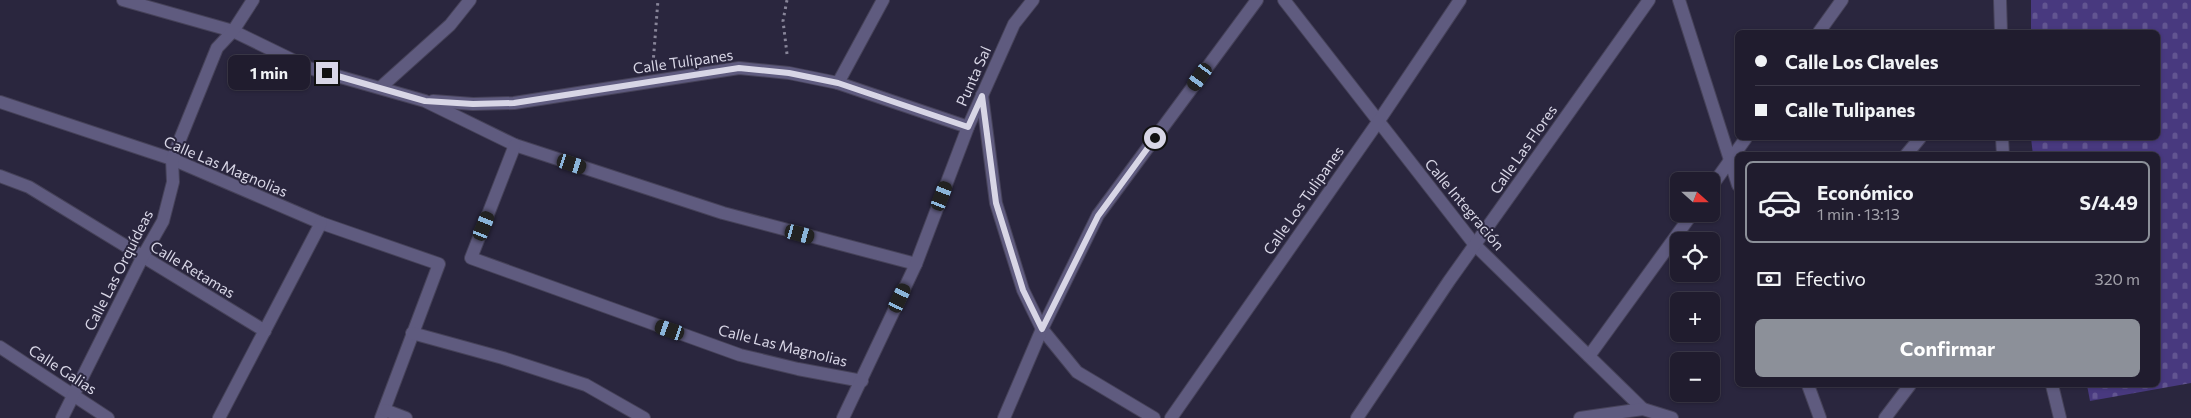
<!DOCTYPE html>
<html lang="es">
<meta charset="utf-8">
<style>
:root{--surface:#201c2e;--page:#2d293a;--text:#f1f3f6;--muted:#a2a1aa;--line:#3d3a4a;--accent:#8c9099}
body{margin:0;font-family:Commissioner,sans-serif;background:var(--page);color:var(--text);height:100vh;display:flex;flex-direction:column;font-size:19px;white-space:nowrap}
*{box-sizing:border-box;margin:0}
p{font-size:16px;color:var(--muted)}
.icon{flex:none;width:28px;height:28px;fill:none;stroke:currentColor;stroke-width:2;stroke-linecap:round;stroke-linejoin:round}
.map{position:relative;flex:1;overflow:hidden}
.drawer{position:absolute;left:1735px;top:152px;width:425px;height:235px;display:flex;flex-direction:column;background:var(--surface);border-radius:8px;box-shadow:0 1px 4px #0004,0 0 0 1px var(--line)}
.drawer>*{flex:none}
.guide{position:absolute;left:1735px;top:30px;width:425px;height:110px;border-radius:8px;box-shadow:0 1px 4px #0004,0 0 0 1px var(--line);display:grid;align-content:center;height:110px;padding:0 20px;background:var(--surface)}
.needle{width:32px;rotate:111deg}
.fabs{position:absolute;left:1670px;top:172px;display:grid;gap:10px}
.fabs a{display:grid;place-items:center;width:50px;height:50px;border-radius:8px;background:var(--surface);box-shadow:0 1px 4px #0004,0 0 0 1px var(--line);font-size:25px}
.end{position:absolute;width:22px;height:22px;margin:-11px;border:6px solid #d8d6e6;background:#111;box-shadow:0 0 0 2px #111}
.from{border-radius:50%}
.bubble{position:absolute;height:35px;border-radius:8px;background:var(--surface);box-shadow:0 1px 4px #0004,0 0 0 1px var(--line);font-size:16px;font-weight:700;line-height:35px;text-align:center}
.car{position:absolute;width:15px;height:30px;margin:-15px -8px;border-radius:6px;box-shadow:0 0 4px 1px #0007;background:linear-gradient(#222 24%,#8ab4d8 0 40%,#222 0 76%,#8ab4d8 0 86%,#222 0)}
.guide b{display:flex;align-items:center;gap:18px;height:48px;font-size:19px}
.guide b+b{border-top:1px solid var(--line)}
.guide i{width:12px;height:12px;background:var(--text)}
ul{padding:9px 0 0;list-style:none}
li{display:flex;align-items:center;gap:15px;height:82px;margin:0 10px 8px;padding:0 10px;border:2px solid transparent;border-radius:8px}
li div{flex:1}
li b{display:block;font-size:19px}
li em{font-style:normal;font-weight:700}
li.selected{border-color:var(--accent)}
li>.icon{width:45px;height:45px;stroke-width:1.5}
.pay{display:flex;align-items:center;gap:12px;height:55px;padding:0 20px;font-size:19px}
.pay p{margin-inline-start:auto}
.cta{display:flex;gap:10px;margin-top:auto;padding:10px 20px}
.cta a{flex:1;height:58px;border-radius:8px;background:var(--accent);color:#fff;font-size:20px;font-weight:700;line-height:58px;text-align:center}
.map>svg:first-child{display:block}
</style>
<div class="map">
<svg width="2191" height="418" viewBox="0 0 2191 418">
<defs>
<pattern id="cemetery-stones" width="16" height="16" patternUnits="userSpaceOnUse" patternTransform="scale(1.25)"><rect width="16" height="16" fill="#48397f"/><path d="M2 7V4a2 2 0 0 1 4 0v3zM10 15v-3a2 2 0 0 1 4 0v3z" fill="#625591"/></pattern>
</defs>
<rect width="100%" height="100%" fill="#2a263e"/>
<!-- cemetery -->
<path fill="url(#cemetery-stones)" d="M2031,0h160v383l-101,18 -3,-16h71v-230h-125l-2,-17h127v-106h-127z"/>
<g fill="none" stroke-linecap="round" stroke-linejoin="round">
<!-- street casing -->
<g stroke="#464259" stroke-width="14">
<g id="street">
<path d="M123,0l110,31 76,37 116,33 90,44 208,68 193,51"/>
<path d="M1284,0l191,245 168,164"/>
<path d="M1679,0l59,185"/>
<path d="M2000,0l1,32"/>
<path d="M1819,32l23,-32"/>
<path d="M838,83l45,-83"/>
<path d="M381,87l69,-62 20,-25"/>
<path d="M982,95l14,108 27,87 19,39 35,43 77,46"/>
<path d="M433,101l40,3 41,-1 225,-35 50,5 49,10 130,44"/>
<path d="M0,102l172,57 149,64 118,41 -58,154"/>
<path d="M2002,138l1,17"/>
<path d="M515,145l-44,113 269,97 58,14 64,12"/>
<path d="M1906,155l14,-17"/>
<path d="M0,176l29,11 236,144"/>
<path d="M1711,187l35,-49"/>
<path d="M412,333l91,25 83,27 58,33"/>
<path d="M0,347l108,71"/>
<path d="M1589,356l103,-142"/>
<path d="M1808,385l12,33"/>
<path d="M2052,385l8,33"/>
<path d="M385,410l21,8"/>
<path d="M62,418l81,-162 20,-35 10,-39 -1,-23 45,-111 16,-17 20,-31"/>
<path d="M219,418l102,-195"/>
<path d="M843,418l73,-154 52,-137 46,-103 19,-24"/>
<path d="M1004,418l38,-89 56,-114 159,-215"/>
<path d="M1171,418l207,-296 82,-122"/>
<path d="M1357,418l92,-137 200,-281"/>
<path d="M1580,418l63,-9 29,9"/>
<path d="M1885,418l25,-33"/>
</g>
</g>
<!-- path -->
<g stroke="#888599" stroke-width="3" stroke-dasharray="2.5 4" stroke-linecap="butt">
<path d="M787,54l-4,-33 4,-21"/>
<path d="M653,64l5,-64"/>
</g>
<!-- street -->
<use href="#street" stroke="#5f5b7f" stroke-width="12"/>
</g>
<g fill="none" stroke-linecap="round" stroke-linejoin="round">
<!-- route -->
<path stroke="#d8d6e6" stroke-width="6" d="M327,73l98,28 48,3 41,-1 225,-35 50,5 49,10 130,44 14,-31 14,107 27,87 19,39 56,-113 57,-78"/>
</g>
<g text-anchor="middle" dominant-baseline="central" stroke-width="4" stroke-linejoin="round" paint-order="stroke">
<!-- street labels -->
<g font-size="15" fill="#d8d6e6" stroke="#2a263e">
<text transform="translate(683 61) rotate(-8)">Calle Tulipanes</text>
<text transform="translate(973 76) rotate(-66)">Punta Sal</text>
<text transform="translate(1523 149) rotate(-55)">Calle Las Flores</text>
<text transform="translate(226 166) rotate(23)">Calle Las Magnolias</text>
<text transform="translate(1303 200) rotate(-55)">Calle Los Tulipanes</text>
<text transform="translate(1465 204) rotate(50)">Calle Integración</text>
<text transform="translate(193 269) rotate(31)">Calle Retamas</text>
<text transform="translate(118 270) rotate(-63)">Calle Las Orquídeas</text>
<text transform="translate(783 345) rotate(14)">Calle Las Magnolias</text>
<text transform="translate(63 369) rotate(33)">Calle Galias</text>
</g>
</g>
</svg>
<div class="fabs">
<a><svg class="needle" viewBox="-14 -14 28 28"><path d="M0-13l5 13h-10z" fill="#e53935"/><path d="M0 13l5-13h-10z" fill="#a2a1aa"/></svg></a>
<a><svg class="icon" aria-label="locate" viewBox="0 0 24 24"><circle cx="12" cy="12" r="6"/><path d="M12 2v4M12 18v4M2 12h4M18 12h4"/></svg></a>
<a>+</a>
<a>−</a>
</div>
<i class="end from" style="left:1155px;top:138px"></i>
<i class="end" style="left:327px;top:73px"></i>
<div class="bubble" style="left:228px;top:55px;width:82px">1 min</div>
<i class="car" style="left:1200px;top:77px;rotate:216deg"></i>
<i class="car" style="left:572px;top:164px;rotate:108deg"></i>
<i class="car" style="left:942px;top:196px;rotate:21deg"></i>
<i class="car" style="left:484px;top:226px;rotate:22deg"></i>
<i class="car" style="left:800px;top:234px;rotate:105deg"></i>
<i class="car" style="left:900px;top:298px;rotate:25deg"></i>
<i class="car" style="left:670px;top:330px;rotate:289deg"></i>
<div class="guide">
<b><i class="from"></i>Calle Los Claveles</b>
<b><i></i>Calle Tulipanes</b>
</div>
<section class="drawer">
<ul>
<li class="selected"><svg class="icon" aria-label="car" viewBox="0 0 24 24"><path d="M5 17H2v-5l4-1 3-4h7l3 4 3 1v5h-3M9 17h6M6 11h13"/><circle cx="7" cy="17" r="2"/><circle cx="17" cy="17" r="2"/></svg><div><b>Económico</b><p>1 min · 13:13</p></div><em>S/4.49</em></li>
</ul>
<div class="pay"><svg class="icon" aria-label="cash" viewBox="0 0 24 24"><path d="M3 7h18v10H3z"/><circle cx="12" cy="12" r="2"/></svg>Efectivo<p>320 m</p></div>
<div class="cta"><a>Confirmar</a></div>
</section>
</div>
